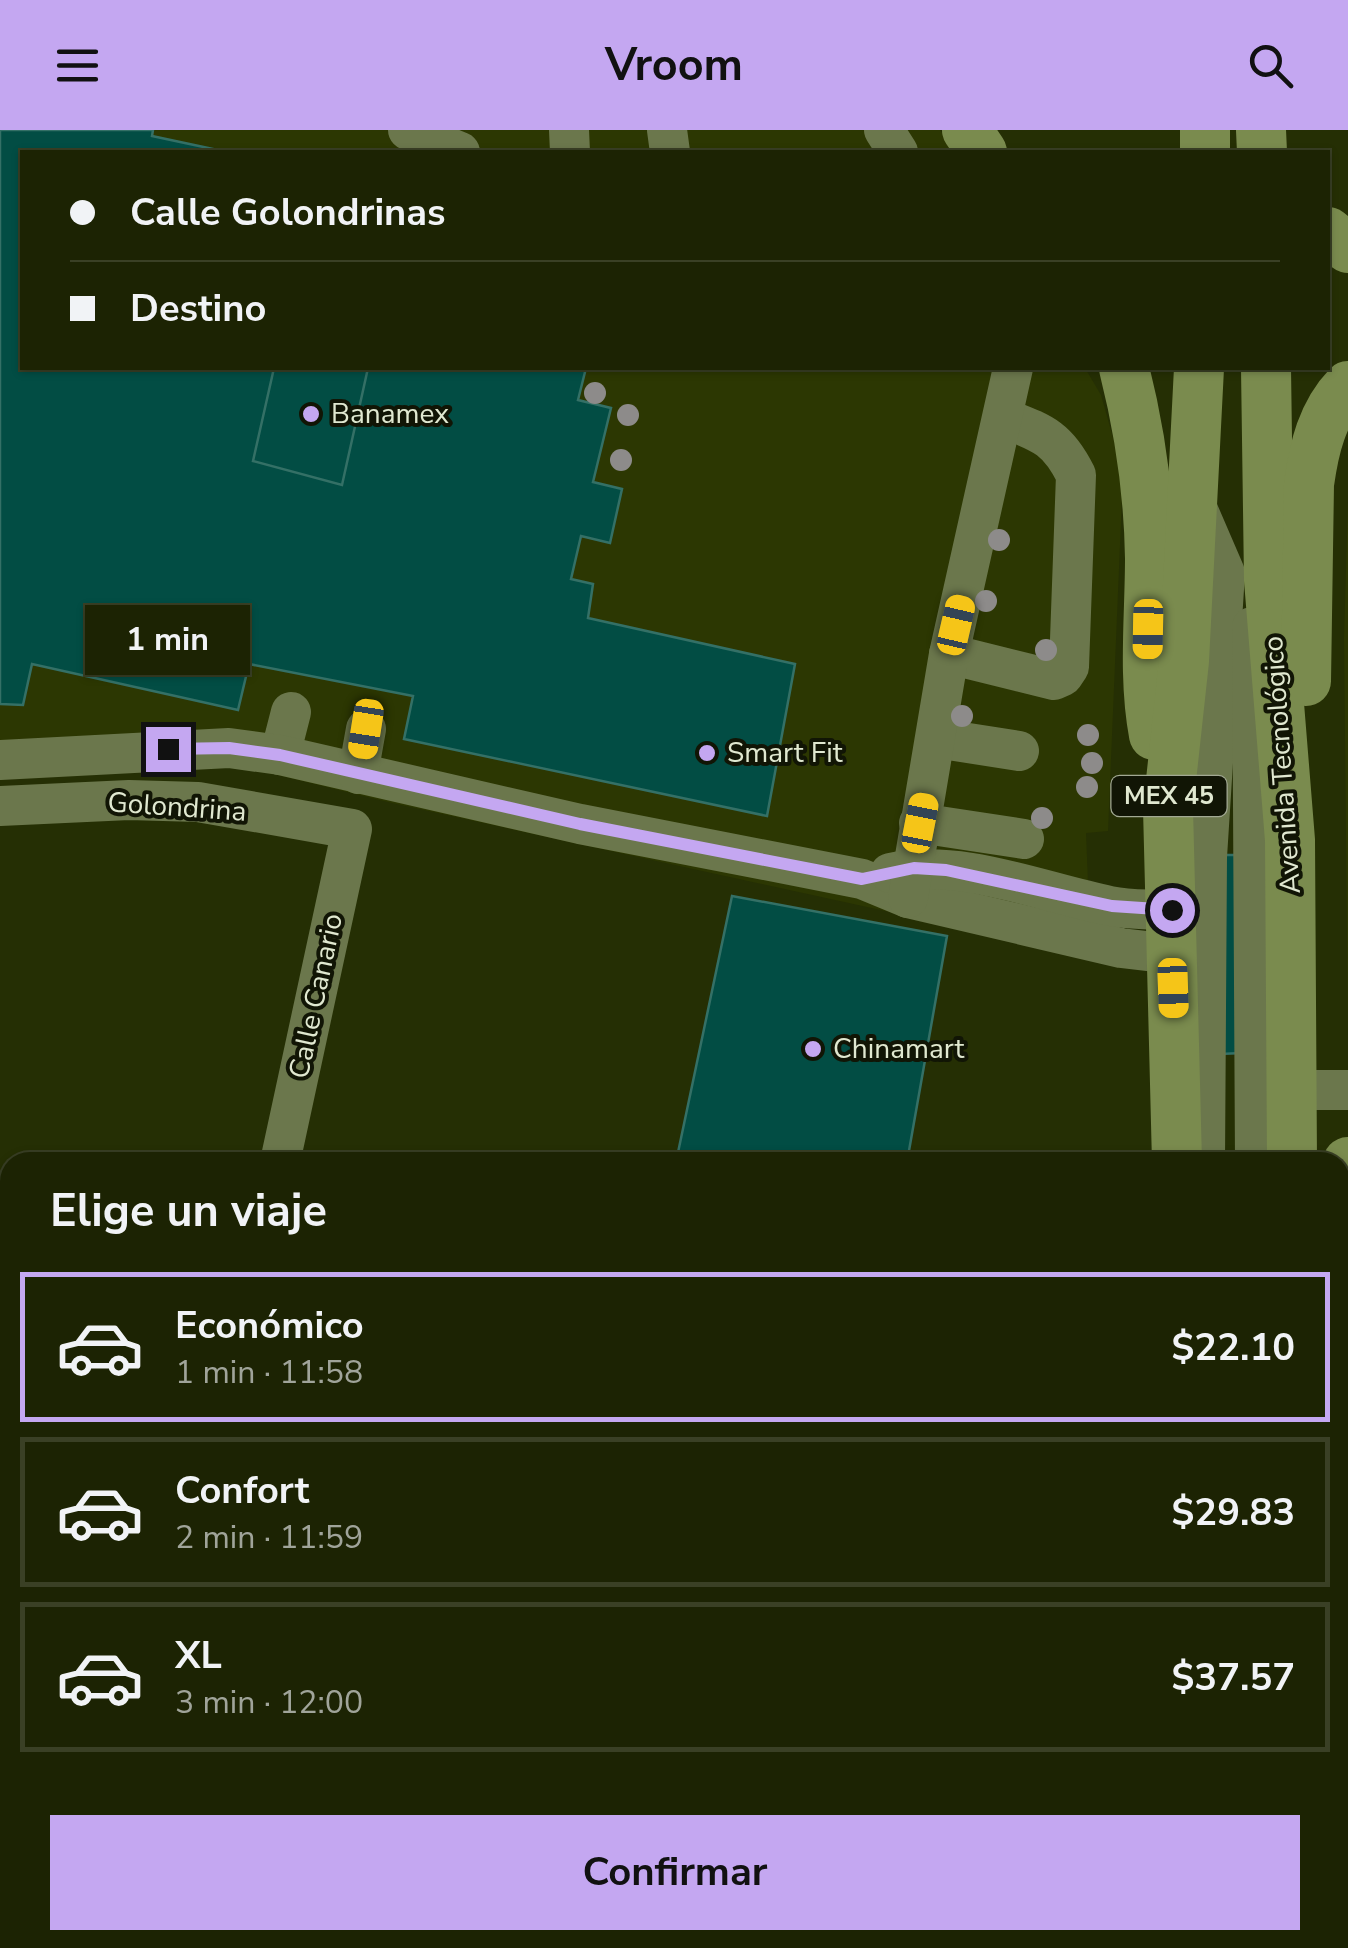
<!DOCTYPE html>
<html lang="es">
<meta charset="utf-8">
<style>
:root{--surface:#1c2303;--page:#292f12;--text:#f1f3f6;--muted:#a0a49a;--line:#3a4025;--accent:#c4a7f1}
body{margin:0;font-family:"Nunito Sans",sans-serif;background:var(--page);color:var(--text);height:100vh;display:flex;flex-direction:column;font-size:38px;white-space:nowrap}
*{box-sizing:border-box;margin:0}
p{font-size:32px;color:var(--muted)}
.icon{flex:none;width:55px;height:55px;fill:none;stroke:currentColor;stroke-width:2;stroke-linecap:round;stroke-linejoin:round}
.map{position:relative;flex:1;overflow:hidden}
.sheet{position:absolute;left:0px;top:1022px;width:1350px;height:798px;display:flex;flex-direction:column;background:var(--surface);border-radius:30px 30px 0 0;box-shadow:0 2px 8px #0004,0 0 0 2px var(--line)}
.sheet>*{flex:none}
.hud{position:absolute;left:20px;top:20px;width:1310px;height:220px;border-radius:0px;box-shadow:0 2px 8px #0004,0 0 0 2px var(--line);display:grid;align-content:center;height:220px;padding:0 50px;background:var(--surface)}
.end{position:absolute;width:45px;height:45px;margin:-22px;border:12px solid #c4a7f1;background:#111;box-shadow:0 0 0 5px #111}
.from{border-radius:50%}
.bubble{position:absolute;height:70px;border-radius:0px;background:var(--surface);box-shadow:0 2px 8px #0004,0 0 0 2px var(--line);font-size:32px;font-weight:700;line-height:70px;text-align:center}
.car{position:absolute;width:30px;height:60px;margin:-30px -15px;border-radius:12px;box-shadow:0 0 8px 2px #0007;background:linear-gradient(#f5c518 24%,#345 0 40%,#f5c518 0 76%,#345 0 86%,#f5c518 0)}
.hud b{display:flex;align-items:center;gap:35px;height:95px;font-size:38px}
.hud b+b{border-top:2px solid var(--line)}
.hud i{width:25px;height:25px;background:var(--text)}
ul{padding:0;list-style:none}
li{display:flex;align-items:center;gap:30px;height:150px;margin:0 20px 15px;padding:0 30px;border:5px solid var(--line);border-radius:0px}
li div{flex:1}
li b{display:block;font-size:38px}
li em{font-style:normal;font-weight:700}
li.on{border-color:var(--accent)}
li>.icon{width:90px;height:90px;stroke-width:1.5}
h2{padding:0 50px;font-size:45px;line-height:120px}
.cta{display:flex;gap:20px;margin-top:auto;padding:20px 50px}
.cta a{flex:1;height:115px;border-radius:0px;background:var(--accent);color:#111;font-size:40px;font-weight:700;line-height:115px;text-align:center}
header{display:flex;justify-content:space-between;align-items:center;height:130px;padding:0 50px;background:var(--accent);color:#111;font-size:45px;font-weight:700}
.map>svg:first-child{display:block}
</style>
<header><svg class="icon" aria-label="menu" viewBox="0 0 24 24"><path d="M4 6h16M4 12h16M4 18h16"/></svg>Vroom<svg class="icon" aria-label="search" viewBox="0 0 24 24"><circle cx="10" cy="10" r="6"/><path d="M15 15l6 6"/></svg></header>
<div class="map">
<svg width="1348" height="1818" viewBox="0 0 1348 1818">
<rect width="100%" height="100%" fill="#252f04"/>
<!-- built -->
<g fill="#2c3702">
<path d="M0,0h940l14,22h-932v216h1063l16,27 22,78 -15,358 -22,2 5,123 -699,-153 -143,-35 -53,-7 -196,13z"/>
<path d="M1348,371v536l-4,-399z"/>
</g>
<!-- building -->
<g fill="#024d44" stroke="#347066" stroke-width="2.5">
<path d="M0,0h153l-1,6 75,16h-205v216h564l-8,32 33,8 -18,74 29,7 -12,54 -29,-7 -10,43 22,5 -5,34 207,46 -28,152 -363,-77 9,-43 -164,-32 -11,46 -206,-46 -9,41 -23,-1z"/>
<path d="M274,238h94l-26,117 -89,-24z"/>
<path d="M1218,725h25l-1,198 -22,1z"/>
<path d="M732,766l215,40 -40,226h-231z"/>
<path d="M394,1810h35l-2,8h-34z"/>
<path d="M489,1810h33l-2,8h-33z"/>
<path d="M590,1810h31l-1,8h-32z"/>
<path d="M724,1810h93l-2,8h-93z"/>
</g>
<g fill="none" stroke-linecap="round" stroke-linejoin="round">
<!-- path -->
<g stroke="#87906f" stroke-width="5" stroke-dasharray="8 5" stroke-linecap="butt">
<path d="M1340,1118h8"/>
<path d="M1340,1123h8"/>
</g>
<!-- minor -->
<g stroke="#6b774c" stroke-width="40">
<path d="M408,0l52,22"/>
<path d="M569,0l1,22"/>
<path d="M667,0l3,22"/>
<path d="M884,0l14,22"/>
<path d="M1194,371l31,72 -18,284 -2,305"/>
<path d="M1252,497l3,535"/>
<path d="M949,524l105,26 9,-4 6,-9 7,-192c-19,-38 -34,-42 -72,-57"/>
<path d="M936,608l83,13"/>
<path d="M280,625l11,-43"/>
<path d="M0,630l229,-12 51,7 300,69 282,55 46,19 213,50 51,6"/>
<path d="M358,644l8,-45"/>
<path d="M0,676l129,-6 69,2 154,27 -72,333"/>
<path d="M919,693l105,16"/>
<path d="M890,743c72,-15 150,19 220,33 20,4 41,3 62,5"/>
<path d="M908,768l41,-244 64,-286"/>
<path d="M1291,960h57"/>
<path d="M0,1454l10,2"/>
<path d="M0,1671l10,2"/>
<path d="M1331,1810l17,6"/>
<path d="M121,1818l1,-8"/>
<path d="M466,1818l2,-8"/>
<path d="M653,1818l2,-8"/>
<path d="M860,1818l2,-8"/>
<path d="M1131,1818v-8"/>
<path d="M1269,1818v-8"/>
</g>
<!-- major -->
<g stroke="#7a8b4e" stroke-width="50">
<path d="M967,0l15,22"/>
<path d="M1205,0v22"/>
<path d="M1261,0l1,22"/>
<path d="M1328,102l20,16"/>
<path d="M1124,238c16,63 25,124 26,190 0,58 -7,119 4,177"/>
<path d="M1266,238l3,212 21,260 2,322"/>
<path d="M1306,551l3,-197c5,-36 13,-71 39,-98"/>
<path d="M1177,1032l-9,-354 16,-147 15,-293"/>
<path d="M1340,1053l8,-21"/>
<path d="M1210,1810l3,8"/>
<path d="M1300,1818l1,-8"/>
</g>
</g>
<!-- trees -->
<g fill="#8d8b8a">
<circle cx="595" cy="263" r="11"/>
<circle cx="628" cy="285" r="11"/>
<circle cx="621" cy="330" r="11"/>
<circle cx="999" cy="410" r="11"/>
<circle cx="986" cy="471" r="11"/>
<circle cx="1046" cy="520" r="11"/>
<circle cx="962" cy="586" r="11"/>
<circle cx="1088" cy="605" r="11"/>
<circle cx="1092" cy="633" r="11"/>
<circle cx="1087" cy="657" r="11"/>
<circle cx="1042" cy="688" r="11"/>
</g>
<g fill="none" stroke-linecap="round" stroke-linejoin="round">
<!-- route -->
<path stroke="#c4a7f1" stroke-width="12" d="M168,619l61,-1 51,7 300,69 282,55 52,-11 32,2 166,36 60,4"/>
</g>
<!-- markers -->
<g fill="#c4a7f1" stroke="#111505" stroke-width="4">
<circle cx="311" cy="284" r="10"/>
<circle cx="707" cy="623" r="10"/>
<circle cx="813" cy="919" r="10"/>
</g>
<g text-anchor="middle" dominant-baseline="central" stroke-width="8" stroke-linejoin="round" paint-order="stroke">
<!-- shield labels -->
<rect fill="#111505" stroke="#a2a993" stroke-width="2.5" x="1111.5" y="646" width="115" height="40" rx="8"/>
<g font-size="25" font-weight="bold" fill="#e0e8d0">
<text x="1169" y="666">MEX 45</text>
</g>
<!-- poi labels -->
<g font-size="28" fill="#e0e8d0" stroke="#111505" text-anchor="start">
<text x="331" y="284">Banamex</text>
<text x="727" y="623">Smart Fit</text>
<text x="833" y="919">Chinamart</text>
</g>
<!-- street labels -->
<g font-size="28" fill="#e0e8d0" stroke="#111505">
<text transform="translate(1282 635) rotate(-94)">Avenida Tecnológico</text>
<text transform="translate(177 677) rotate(4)">Golondrina</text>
<text transform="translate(316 866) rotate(-78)">Calle Canario</text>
</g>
</g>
</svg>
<i class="end from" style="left:1172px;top:780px"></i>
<i class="end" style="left:168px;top:619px"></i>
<div class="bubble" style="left:85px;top:475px;width:165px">1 min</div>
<i class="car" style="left:956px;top:495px;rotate:13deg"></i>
<i class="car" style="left:1148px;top:499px;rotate:181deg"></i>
<i class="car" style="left:366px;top:599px;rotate:189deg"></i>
<i class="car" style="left:920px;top:693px;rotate:11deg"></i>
<i class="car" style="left:1173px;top:858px;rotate:178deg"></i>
<div class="hud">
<b><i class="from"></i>Calle Golondrinas</b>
<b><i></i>Destino</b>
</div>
<section class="sheet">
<h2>Elige un viaje</h2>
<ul>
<li class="on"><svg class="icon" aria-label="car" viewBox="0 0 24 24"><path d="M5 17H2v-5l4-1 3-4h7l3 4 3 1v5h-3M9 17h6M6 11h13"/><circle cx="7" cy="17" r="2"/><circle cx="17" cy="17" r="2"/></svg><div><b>Económico</b><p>1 min · 11:58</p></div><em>$22.10</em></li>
<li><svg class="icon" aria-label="car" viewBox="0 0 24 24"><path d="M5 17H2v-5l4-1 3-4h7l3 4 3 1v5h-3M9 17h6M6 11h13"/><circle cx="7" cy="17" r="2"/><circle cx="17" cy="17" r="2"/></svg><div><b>Confort</b><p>2 min · 11:59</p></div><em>$29.83</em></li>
<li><svg class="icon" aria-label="car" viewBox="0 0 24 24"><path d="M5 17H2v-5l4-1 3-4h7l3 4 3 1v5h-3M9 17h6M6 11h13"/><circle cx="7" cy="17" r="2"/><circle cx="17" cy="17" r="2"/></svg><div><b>XL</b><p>3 min · 12:00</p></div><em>$37.57</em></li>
</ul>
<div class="cta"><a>Confirmar</a></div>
</section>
</div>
